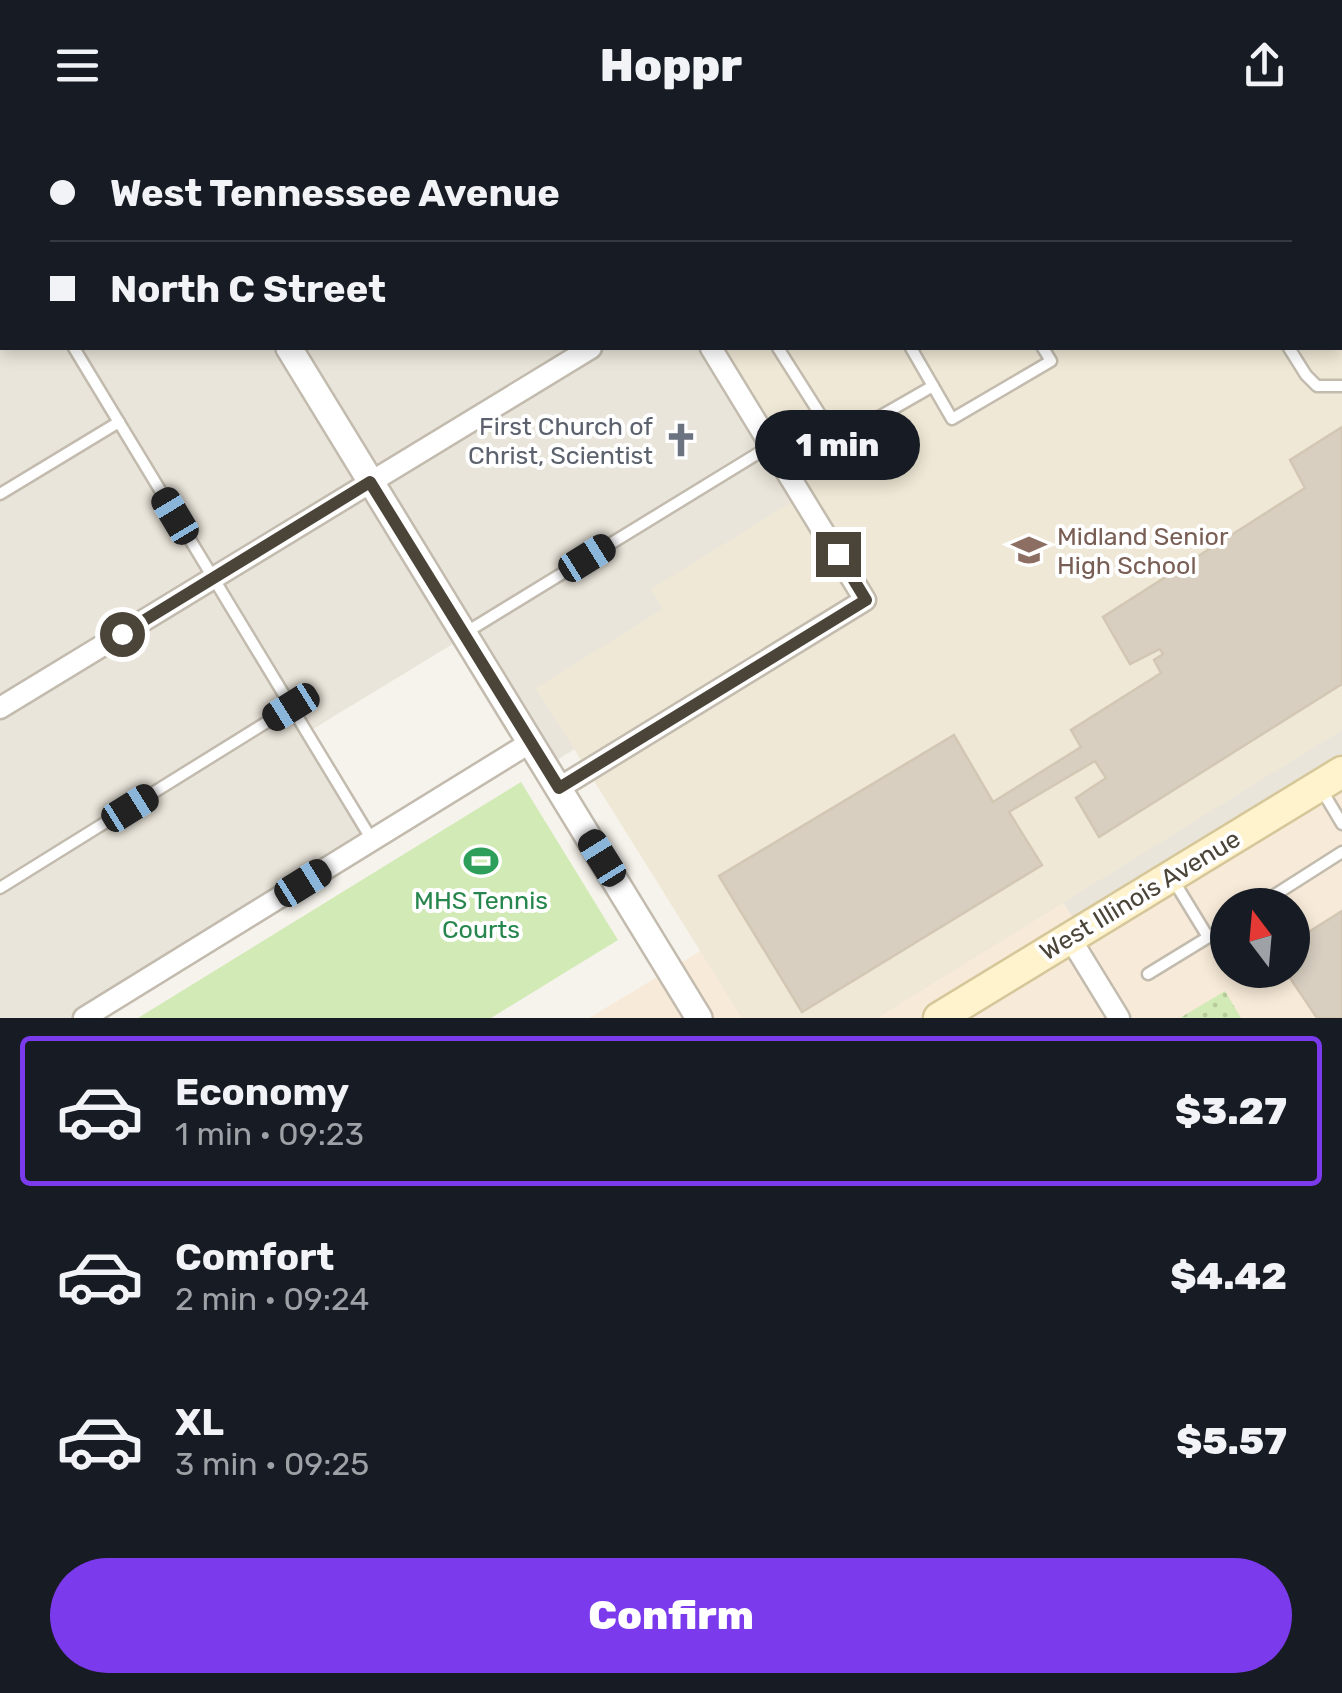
<!DOCTYPE html>
<meta charset="utf-8">
<style>
:root{--surface:#171b24;--page:#242831;--text:#f1f3f6;--muted:#9ea1a6;--line:#363941;--accent:#7c3aed}
body{margin:0;font-family:Rubik,sans-serif;background:var(--page);color:var(--text);height:100vh;display:flex;flex-direction:column;font-size:38px;white-space:nowrap}
*{box-sizing:border-box;margin:0}
p{font-size:32px;color:var(--muted)}
.icon{flex:none;width:55px;height:55px;fill:none;stroke:currentColor;stroke-width:2;stroke-linecap:round;stroke-linejoin:round}
.map{position:relative;height:888px;overflow:hidden}
.details{display:flex;flex-direction:column;background:var(--surface);flex:1}
.details>*{flex:none}
.banner{position:absolute;left:0px;top:0px;width:1342px;height:220px;box-shadow:0 5px 15px #0003;display:grid;align-content:center;height:220px;padding:0 50px;background:var(--surface)}
.needle{width:65px;rotate:344deg}
.fabs{position:absolute;left:1210px;top:758px;display:grid;gap:20px}
.fabs a{display:grid;place-items:center;width:100px;height:100px;border-radius:50%;background:var(--surface);box-shadow:0 5px 15px #0003;font-size:50px}
.end{position:absolute;width:45px;height:45px;margin:-22px;border:12px solid #4b4439;background:#fff;box-shadow:0 0 0 5px #fff}
.from{border-radius:50%}
.bubble{position:absolute;height:70px;border-radius:35px;background:var(--surface);box-shadow:0 5px 15px #0003;font-size:32px;font-weight:800;line-height:70px;text-align:center}
.car{position:absolute;width:30px;height:60px;margin:-30px -15px;border-radius:12px;box-shadow:0 0 8px 2px #0007;background:linear-gradient(#222 24%,#8ab4d8 0 40%,#222 0 76%,#8ab4d8 0 86%,#222 0)}
.banner b{display:flex;align-items:center;gap:35px;height:95px;font-size:38px}
.banner b+b{border-top:2px solid var(--line)}
.banner i{width:25px;height:25px;background:var(--text)}
ul{padding:18px 0 0;list-style:none}
li{display:flex;align-items:center;gap:30px;height:150px;margin:0 20px 15px;padding:0 30px;border:5px solid transparent;border-radius:10px}
li div{flex:1}
li b{display:block;font-size:38px}
li em{font-style:normal;font-weight:800}
li.selected{border-color:var(--accent)}
li>.icon{width:90px;height:90px;stroke-width:1.5}
.action{display:flex;gap:20px;margin-top:auto;padding:20px 50px}
.action a{flex:1;height:115px;border-radius:60px;background:var(--accent);color:#fff;font-size:40px;font-weight:800;line-height:115px;text-align:center}
header{display:flex;justify-content:space-between;align-items:center;height:130px;padding:0 50px;background:var(--surface);font-size:45px;font-weight:800}
.map>svg:first-child{display:block}
</style>
<header><svg class="icon" aria-label="menu" viewBox="0 0 24 24"><path d="M4 6h16M4 12h16M4 18h16"/></svg>Hoppr<svg class="icon" aria-label="share" viewBox="0 0 24 24"><path d="M12 15V3M7 8l5-5 5 5M5 13v7h14v-7"/></svg></header>
<div class="map">
<svg width="1342" height="888" viewBox="0 0 1342 888">
<defs>
<pattern id="grass-dots" width="8" height="8" patternUnits="userSpaceOnUse" patternTransform="scale(2.5)"><rect width="8" height="8" fill="#d2eab5"/><path d="M2 2h.1M6 6h.1" fill="none" stroke="#b6ca9c" stroke-width="1.8" stroke-linecap="round"/></pattern>
</defs>
<rect width="100%" height="100%" fill="#f6f3ec"/>
<!-- residential -->
<path fill="#eae5da" fill-rule="evenodd" d="M0,0h1342v642l-260,161 -222,-358 -313,191 -81,-130 -153,93 67,111 -290,178h-90zM2,2h1338v216h-1338z"/>
<!-- commercial -->
<path fill="#f7ead8" fill-rule="evenodd" d="M1342,642v246h-753l397,-239 96,154zM1228,775h64v65h-64z"/>
<!-- education -->
<path fill="#efe8d6" d="M1000,0h342v600l-465,288h-135l-206,-330 127,-79 -12,-20 157,-97 -88,-144h620v-216h-344z"/>
<!-- grass -->
<path fill="url(#grass-dots)" d="M1225,861l16,27h-61z"/>
<!-- garden -->
<path fill="#d2eab5" d="M521,652l97,158 -127,78h-353z"/>
<!-- building -->
<g fill="#d8cfc1" stroke="#d3c7b4" stroke-width="2.5">
<path d="M1342,297v257l-243,153 -23,-39 30,-20 -11,-17 -86,51 33,53 -240,147 -83,-136 235,-141 39,67 88,-55 -10,-17 90,-57 -7,-13 9,-6 -3,-5 -30,15 -27,-47 202,-129 -15,-28z"/>
<path d="M1342,781v107h-25l-31,-46 6,-2v-4l12,-10 -5,-18z"/>
</g>
<g fill="none" stroke-linecap="round" stroke-linejoin="round">
<!-- service casing -->
<g stroke="#c2bbae" stroke-width="15">
<g id="service">
<path d="M596,2l4,-2"/>
<path d="M1340,97l2,-1"/>
<path d="M0,98l2,4"/>
<path d="M74,218l298,492"/>
<path d="M778,218l59,93 -48,32"/>
<path d="M911,218l41,71 99,-58 -8,-13"/>
<path d="M1289,218l17,27 11,11h25"/>
<path d="M837,311l96,-55"/>
<path d="M0,364l119,-72"/>
<path d="M465,503l305,-187"/>
<path d="M1320,657l22,37"/>
<path d="M1172,748l36,59"/>
<path d="M0,758l291,-181"/>
<path d="M1259,775l83,-53"/>
<path d="M1148,844l80,-49"/>
</g>
</g>
<!-- minor casing -->
<g stroke="#c2bbae" stroke-width="25">
<g id="minor">
<path d="M578,0l1,2"/>
<path d="M942,2l4,-2"/>
<path d="M0,578l591,-360"/>
<path d="M559,658l306,-188 -154,-252"/>
<path d="M1070,808l49,80"/>
<path d="M84,888l447,-276"/>
</g>
</g>
<!-- tertiary casing -->
<g stroke="#c2bbae" stroke-width="30">
<g id="tertiary">
<path d="M157,0l1,2"/>
<path d="M247,2l4,-2"/>
<path d="M0,153l2,-1"/>
<path d="M289,218l410,670"/>
</g>
</g>
<!-- secondary casing -->
<g stroke="#d6c79b" stroke-width="35">
<path id="secondary" d="M939,888l403,-246"/>
</g>
<!-- service -->
<use href="#service" stroke="#fff" stroke-width="10"/>
<!-- minor -->
<use href="#minor" stroke="#fff" stroke-width="20"/>
<!-- tertiary -->
<use href="#tertiary" stroke="#fff" stroke-width="25"/>
<!-- secondary -->
<use href="#secondary" stroke="#fff3cd" stroke-width="30"/>
</g>
<g fill="none" stroke-linecap="round" stroke-linejoin="round">
<!-- route -->
<path stroke="#4b4439" stroke-width="12" d="M122,504l248,-152 189,306 307,-188 -28,-46"/>
</g>
<!-- icons -->
<defs>
<g id="church-bare" transform="scale(2.7)"><path d="M-1.2-6h2.4v3.5h3.3v2.4h-3.3V6h-2.4V-.1h-3.3v-2.4h3.3Z" fill="#6b7280" stroke="#fff" stroke-width="2.5" paint-order="stroke"/></g>
<g id="school-bare" transform="scale(2.7)"><path d="M0-5L7-2L0 1L-7-2ZM-4 1L0 2.5L4 1V4Q0 6-4 4Z" fill="#8d6e63" stroke="#fff" stroke-width="2.5" paint-order="stroke"/></g>
<g id="stadium-bare" transform="scale(2.7)"><path d="M0-5a6.5 5 0 1 0 0 10a6.5 5 0 1 0 0-10ZM-3.5-1.8h7v3.6h-7Z" fill="#2e9e5b" stroke="#fff" stroke-width="2.5" paint-order="stroke"/></g>
</defs>
<g fill-rule="evenodd">
<use href="#church-bare" x="681" y="310"/>
<use href="#school-bare" x="1029" y="420"/>
<use href="#stadium-bare" x="481" y="731"/>
</g>
<g text-anchor="middle" dominant-baseline="central" stroke-width="8" stroke-linejoin="round" paint-order="stroke">
<!-- worship labels -->
<g font-size="25" fill="#5b616d" stroke="#fff" text-anchor="end">
<text x="653" y="296">First Church of<tspan x="653" dy="29">Christ, Scientist</tspan></text>
</g>
<!-- education labels -->
<g font-size="25" fill="#785e54" stroke="#fff" text-anchor="start">
<text x="1057" y="406">Midland Senior<tspan x="1057" dy="29">High School</tspan></text>
</g>
<!-- street labels -->
<g font-size="25" fill="#4b4439" stroke="#fff">
<text transform="translate(1140 765) rotate(-31)">West Illinois Avenue</text>
</g>
<!-- leisure labels -->
<g font-size="25" fill="#27864d" stroke="#fff">
<text x="481" y="770">MHS Tennis<tspan x="481" dy="29">Courts</tspan></text>
</g>
</g>
</svg>
<div class="fabs">
<a><svg class="needle" viewBox="-14 -14 28 28"><path d="M0-13l5 13h-10z" fill="#e53935"/><path d="M0 13l5-13h-10z" fill="#9ea1a6"/></svg></a>
</div>
<i class="end from" style="left:122px;top:504px"></i>
<i class="end" style="left:838px;top:424px"></i>
<div class="bubble" style="left:755px;top:280px;width:165px">1 min</div>
<i class="car" style="left:175px;top:386px;rotate:329deg"></i>
<i class="car" style="left:587px;top:428px;rotate:58deg"></i>
<i class="car" style="left:291px;top:577px;rotate:238deg"></i>
<i class="car" style="left:130px;top:678px;rotate:58deg"></i>
<i class="car" style="left:602px;top:728px;rotate:328deg"></i>
<i class="car" style="left:303px;top:753px;rotate:58deg"></i>
<div class="banner">
<b><i class="from"></i>West Tennessee Avenue</b>
<b><i></i>North C Street</b>
</div>
</div>
<section class="details">
<ul>
<li class="selected"><svg class="icon" aria-label="car" viewBox="0 0 24 24"><path d="M5 17H2v-5l4-1 3-4h7l3 4 3 1v5h-3M9 17h6M6 11h13"/><circle cx="7" cy="17" r="2"/><circle cx="17" cy="17" r="2"/></svg><div><b>Economy</b><p>1 min · 09:23</p></div><em>$3.27</em></li>
<li><svg class="icon" aria-label="car" viewBox="0 0 24 24"><path d="M5 17H2v-5l4-1 3-4h7l3 4 3 1v5h-3M9 17h6M6 11h13"/><circle cx="7" cy="17" r="2"/><circle cx="17" cy="17" r="2"/></svg><div><b>Comfort</b><p>2 min · 09:24</p></div><em>$4.42</em></li>
<li><svg class="icon" aria-label="car" viewBox="0 0 24 24"><path d="M5 17H2v-5l4-1 3-4h7l3 4 3 1v5h-3M9 17h6M6 11h13"/><circle cx="7" cy="17" r="2"/><circle cx="17" cy="17" r="2"/></svg><div><b>XL</b><p>3 min · 09:25</p></div><em>$5.57</em></li>
</ul>
<div class="action"><a>Confirm</a></div>
</section>
